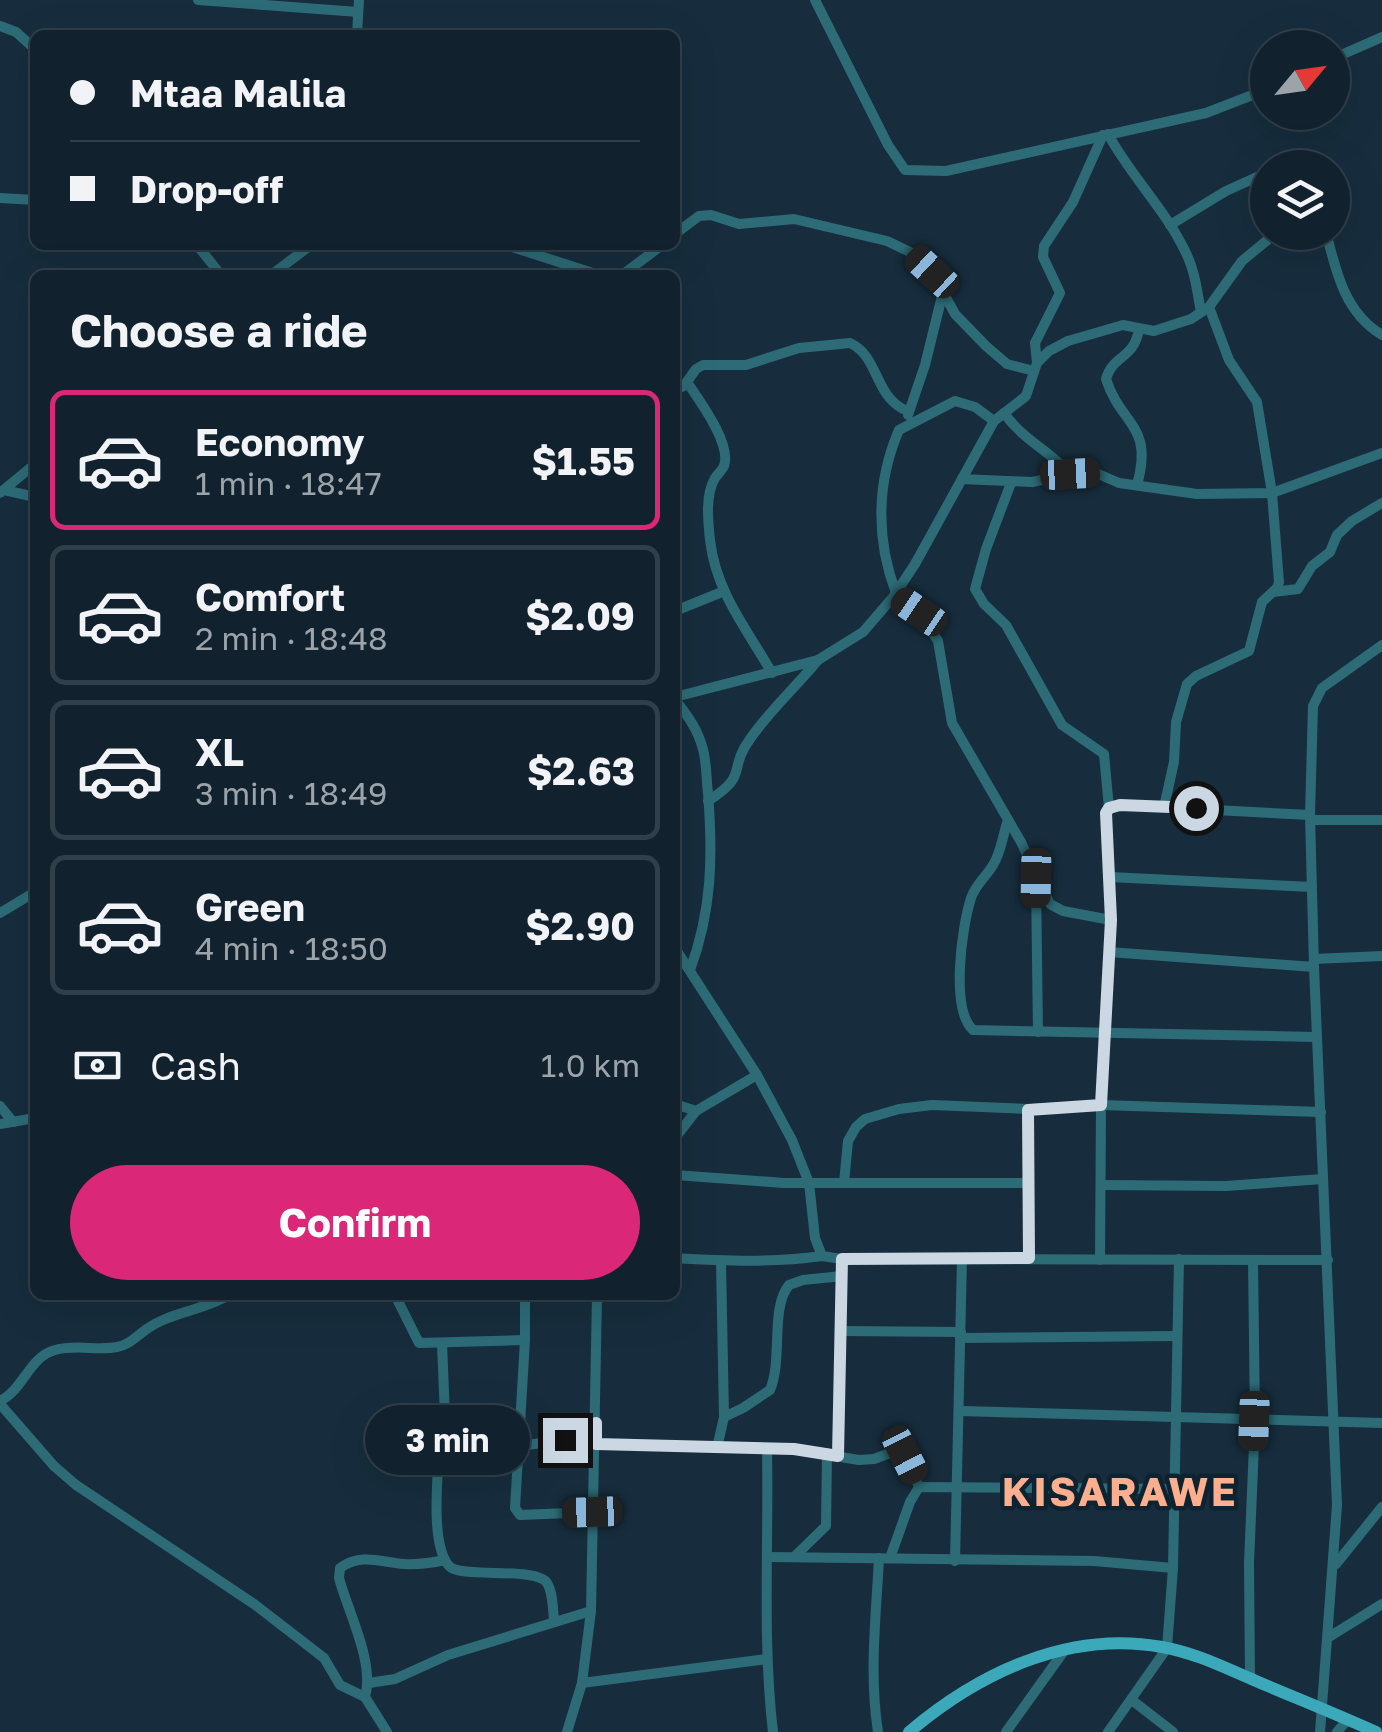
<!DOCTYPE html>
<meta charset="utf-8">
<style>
:root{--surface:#11222e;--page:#1a2a36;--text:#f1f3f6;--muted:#9ca4aa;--line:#303f4a;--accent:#db2777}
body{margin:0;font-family:"Golos Text",sans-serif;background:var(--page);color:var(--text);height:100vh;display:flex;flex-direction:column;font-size:38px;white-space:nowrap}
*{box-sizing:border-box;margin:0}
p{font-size:32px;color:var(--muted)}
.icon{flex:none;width:55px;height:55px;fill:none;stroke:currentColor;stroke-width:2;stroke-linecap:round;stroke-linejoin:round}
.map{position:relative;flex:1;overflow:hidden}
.details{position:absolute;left:30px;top:270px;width:650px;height:1030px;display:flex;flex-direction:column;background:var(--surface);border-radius:15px;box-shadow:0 10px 40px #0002,0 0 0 2px var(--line)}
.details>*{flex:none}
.guide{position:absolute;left:30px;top:30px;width:650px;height:220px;border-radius:15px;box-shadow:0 10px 40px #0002,0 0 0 2px var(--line);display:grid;align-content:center;height:220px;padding:0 40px;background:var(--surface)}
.needle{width:65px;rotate:61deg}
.buttons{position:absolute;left:1250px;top:30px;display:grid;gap:20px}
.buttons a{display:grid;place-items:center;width:100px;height:100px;border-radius:50%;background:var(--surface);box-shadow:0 10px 40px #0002,0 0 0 2px var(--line);font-size:50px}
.end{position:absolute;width:45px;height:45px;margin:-22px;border:12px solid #cbd7e2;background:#111;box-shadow:0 0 0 5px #111}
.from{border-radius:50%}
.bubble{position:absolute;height:70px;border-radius:35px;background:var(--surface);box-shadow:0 10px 40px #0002,0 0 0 2px var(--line);font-size:32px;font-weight:700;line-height:70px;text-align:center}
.car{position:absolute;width:30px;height:60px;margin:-30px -15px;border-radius:12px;box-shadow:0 0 8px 2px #0007;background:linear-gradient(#222 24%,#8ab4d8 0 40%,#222 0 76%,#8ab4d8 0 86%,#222 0)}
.guide b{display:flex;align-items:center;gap:35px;height:95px;font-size:38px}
.guide b+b{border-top:2px solid var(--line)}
.guide i{width:25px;height:25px;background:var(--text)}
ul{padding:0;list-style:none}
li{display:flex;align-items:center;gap:30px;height:140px;margin:0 20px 15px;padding:0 20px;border:5px solid var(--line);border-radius:15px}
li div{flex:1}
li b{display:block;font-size:38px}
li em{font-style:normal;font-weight:700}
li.selected{border-color:var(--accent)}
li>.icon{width:90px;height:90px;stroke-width:1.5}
h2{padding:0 40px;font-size:45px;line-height:120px}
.pay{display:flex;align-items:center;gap:25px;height:110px;padding:0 40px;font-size:38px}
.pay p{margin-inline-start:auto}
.cta{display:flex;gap:20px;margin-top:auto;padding:20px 40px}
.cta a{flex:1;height:115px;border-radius:60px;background:var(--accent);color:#fff;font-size:40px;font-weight:700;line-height:115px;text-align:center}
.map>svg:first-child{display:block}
</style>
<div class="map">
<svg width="1382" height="1732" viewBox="0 0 1382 1732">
<rect width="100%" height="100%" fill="#172d3d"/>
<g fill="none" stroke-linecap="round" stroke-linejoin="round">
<!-- minor -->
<g stroke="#2d6c77" stroke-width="10">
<path d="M198,0l160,12"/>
<path d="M815,0l73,145 17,25 41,1 260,-58 62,-24"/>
<path d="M0,26l16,6 19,17"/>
<path d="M357,35l2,-35"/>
<path d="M1332,59l50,-22"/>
<path d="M1108,134c22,41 57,75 77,117 10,19 12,40 16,61"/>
<path d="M0,198l35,2"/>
<path d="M1170,225l56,-34 42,-19"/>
<path d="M1326,232c10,40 19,81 56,103"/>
<path d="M675,234l24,-18 12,-1 28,9 55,-5 93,22 25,12 20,19 23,42 31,32 21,18 27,7"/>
<path d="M197,245l24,30"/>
<path d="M506,245l93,30"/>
<path d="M271,275l40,-30"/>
<path d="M622,275l40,-30"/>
<path d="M1037,363l-2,-20 25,-50 -17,-36 1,-11 29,-44 30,-67"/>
<path d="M687,382c12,18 45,62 37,84 -1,3 -7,9 -9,12 -10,17 -7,43 -5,62 6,52 36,88 62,133"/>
<path d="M675,390l9,-4 12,-17 7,-4h43l53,-17 51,-5c30,14 23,53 57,68"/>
<path d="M1004,413c20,28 45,37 66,61"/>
<path d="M908,415l17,-50 18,-73"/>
<path d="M962,479l70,3 38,-8 26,-1 23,10 78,11 75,-1 110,-40"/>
<path d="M1011,483l-25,66 -11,40 9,15 22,21 56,100 42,29 5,54"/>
<path d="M1137,485c17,-61 -16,-59 -31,-106 7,-25 28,-19 33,-50"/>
<path d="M4,490l31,7"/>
<path d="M0,493l35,-29"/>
<path d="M1273,592l25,-3 14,-23 18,-14 7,-17 15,-14 30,-18"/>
<path d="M896,593c-20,-53 -20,-110 3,-163l56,-29 20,6 19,14"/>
<path d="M894,596l25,16 19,29 14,82 69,119 29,62 13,7 48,9"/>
<path d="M675,611l47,-19"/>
<path d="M675,697l143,-37 45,-28 31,-36 21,-32 79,-143 32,-25 11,-33 12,-12 19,-10 55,-16 31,6 37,-12 18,-12 33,-46 35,-29"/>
<path d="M675,700c12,14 22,28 27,46 5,15 4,32 6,47 5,63 4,118 -18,177"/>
<path d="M708,801c42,-27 19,-30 42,-62 20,-29 46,-52 68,-79"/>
<path d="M1164,807l10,-45 2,-40 11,-38 9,-8 53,-25 13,-49 15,-14 2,-6 -7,-89 -15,-91 -28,-42 -20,-53"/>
<path d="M1008,820c-5,14 -7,33 -15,45 -7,12 -17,19 -22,33 -9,28 -21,111 2,132l343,7"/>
<path d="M1311,820h71"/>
<path d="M1110,877l202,10"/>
<path d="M1036,883l2,149"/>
<path d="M0,913l35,-21"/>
<path d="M675,948l82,127 35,65 17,43 6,55 7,18 20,3 486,1"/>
<path d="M1109,952l205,15"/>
<path d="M1314,959l68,-3"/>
<path d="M675,1104l21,7 61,-36"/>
<path d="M0,1106l13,16"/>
<path d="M1028,1109l1,149"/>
<path d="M0,1124l35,-6"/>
<path d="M675,1138l21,-27"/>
<path d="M675,1175l109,8h244"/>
<path d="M844,1183l4,-42 8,-14 9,-8 34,-10 33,-4 96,4 73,-4 220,7"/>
<path d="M1102,1185l124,1 97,-7"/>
<path d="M675,1258c50,3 97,5 147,-2"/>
<path d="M1100,1260l1,-155 10,-185 -5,-107 3,-5 12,-3 189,10"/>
<path d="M395,1295l24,48 106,-3"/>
<path d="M525,1295v45l-10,168 5,7 72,-3"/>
<path d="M840,1331l121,1"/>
<path d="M960,1338l217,-2"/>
<path d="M442,1343l4,98"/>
<path d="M0,1401c24,-12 29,-44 55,-51 21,-6 42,1 62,-3 11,-2 18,-9 27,-16 24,-19 59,-20 85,-36"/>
<path d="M0,1404l54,62 22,19 178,119 70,54 16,27 25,12"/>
<path d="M961,1411l421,12"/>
<path d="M724,1417l19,-9 27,-18c13,-30 0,-82 19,-105l14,-5 39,-4"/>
<path d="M521,1435l-69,4 -13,10c-1,27 -9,95 10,117 11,13 87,0 98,17 6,9 6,28 7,38"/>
<path d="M596,1444l197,5 66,11 15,-1 24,-9 7,5 14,32"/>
<path d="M519,1446l46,-6 31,-17"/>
<path d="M717,1448l7,-31 -3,-155"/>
<path d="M767,1449c2,94 -5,189 6,283"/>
<path d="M838,1457l4,-187"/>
<path d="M768,1557l326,4 79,7"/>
<path d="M794,1557l32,-31 1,-73"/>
<path d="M890,1558l20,-56 9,-15 255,2"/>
<path d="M955,1561l7,-303"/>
<path d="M1336,1564l46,-57"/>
<path d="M1329,1637l53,-33"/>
<path d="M1250,1678l-1,-115 6,-142 -2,-161"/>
<path d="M369,1683l26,-4 53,-24 143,-44"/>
<path d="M582,1683l185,-24"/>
<path d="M1133,1701l40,31"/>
<path d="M387,1732l-22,-35c10,-34 -17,-85 -26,-119l1,-10c21,-15 40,-6 64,-4 14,1 27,-1 41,-4"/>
<path d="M567,1732l15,-49 9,-72 6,-316"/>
<path d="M878,1732c-9,-58 -2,-115 1,-174"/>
<path d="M1006,1732l58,-81"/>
<path d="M1108,1732l59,-84 6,-80 6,-309"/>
<path d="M1320,1732l17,-227 -23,-538 -4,-152 3,-109 9,-18 60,-43"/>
<path d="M1337,1732l11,-13"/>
</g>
<!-- major -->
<path stroke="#3ca9bb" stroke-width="12" d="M909,1732c70,-59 159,-102 253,-85 34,6 63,21 94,34 40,17 80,33 120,51"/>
</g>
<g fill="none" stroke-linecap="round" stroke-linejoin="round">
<!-- route -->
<path stroke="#cbd7e2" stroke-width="12" d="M565,1440l31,-17v21l198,5 44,7 4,-197 187,-1 -1,-148 73,-5 10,-185 -5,-107 3,-5 11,-3 76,3"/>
</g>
<g text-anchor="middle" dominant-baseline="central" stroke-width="9" stroke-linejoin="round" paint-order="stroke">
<!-- district labels -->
<g font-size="40" font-weight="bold" letter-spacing="2.5" fill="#fbaf8e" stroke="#0e2332">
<text x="1120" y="1491">KISARAWE</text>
</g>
</g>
</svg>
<div class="buttons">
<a><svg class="needle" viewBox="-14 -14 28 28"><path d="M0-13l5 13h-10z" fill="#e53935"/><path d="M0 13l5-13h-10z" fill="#9ca4aa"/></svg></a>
<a><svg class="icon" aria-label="layers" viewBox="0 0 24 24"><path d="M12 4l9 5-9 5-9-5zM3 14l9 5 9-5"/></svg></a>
</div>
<i class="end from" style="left:1196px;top:808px"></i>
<i class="end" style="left:565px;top:1440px"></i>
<div class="bubble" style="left:365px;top:1405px;width:165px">3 min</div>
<i class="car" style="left:932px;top:272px;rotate:313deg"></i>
<i class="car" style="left:1070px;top:474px;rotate:87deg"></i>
<i class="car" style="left:919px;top:612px;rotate:304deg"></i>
<i class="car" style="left:1036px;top:878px;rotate:181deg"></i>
<i class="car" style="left:1254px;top:1421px;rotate:182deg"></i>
<i class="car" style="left:905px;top:1455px;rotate:153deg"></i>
<i class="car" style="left:592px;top:1512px;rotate:268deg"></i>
<div class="guide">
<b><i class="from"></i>Mtaa Malila</b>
<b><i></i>Drop-off</b>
</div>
<section class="details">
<h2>Choose a ride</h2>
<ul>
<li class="selected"><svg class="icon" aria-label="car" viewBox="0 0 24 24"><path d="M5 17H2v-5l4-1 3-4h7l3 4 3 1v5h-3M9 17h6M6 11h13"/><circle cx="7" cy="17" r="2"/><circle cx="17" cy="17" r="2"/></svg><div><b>Economy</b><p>1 min · 18:47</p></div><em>$1.55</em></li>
<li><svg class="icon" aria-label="car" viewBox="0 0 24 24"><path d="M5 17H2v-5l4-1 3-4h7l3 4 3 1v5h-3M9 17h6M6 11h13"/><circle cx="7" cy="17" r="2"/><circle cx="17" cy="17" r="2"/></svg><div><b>Comfort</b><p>2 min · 18:48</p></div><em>$2.09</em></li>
<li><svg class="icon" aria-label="car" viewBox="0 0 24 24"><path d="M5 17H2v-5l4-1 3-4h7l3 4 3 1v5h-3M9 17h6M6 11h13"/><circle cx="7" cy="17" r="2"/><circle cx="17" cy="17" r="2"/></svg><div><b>XL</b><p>3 min · 18:49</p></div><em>$2.63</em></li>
<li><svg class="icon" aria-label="car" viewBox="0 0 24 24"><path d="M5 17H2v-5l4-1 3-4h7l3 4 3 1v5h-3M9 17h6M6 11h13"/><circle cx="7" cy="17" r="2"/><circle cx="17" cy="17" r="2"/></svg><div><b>Green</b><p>4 min · 18:50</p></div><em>$2.90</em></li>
</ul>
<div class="pay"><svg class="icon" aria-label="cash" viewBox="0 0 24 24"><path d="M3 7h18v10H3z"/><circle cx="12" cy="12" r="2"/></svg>Cash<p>1.0 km</p></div>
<div class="cta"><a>Confirm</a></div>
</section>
</div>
